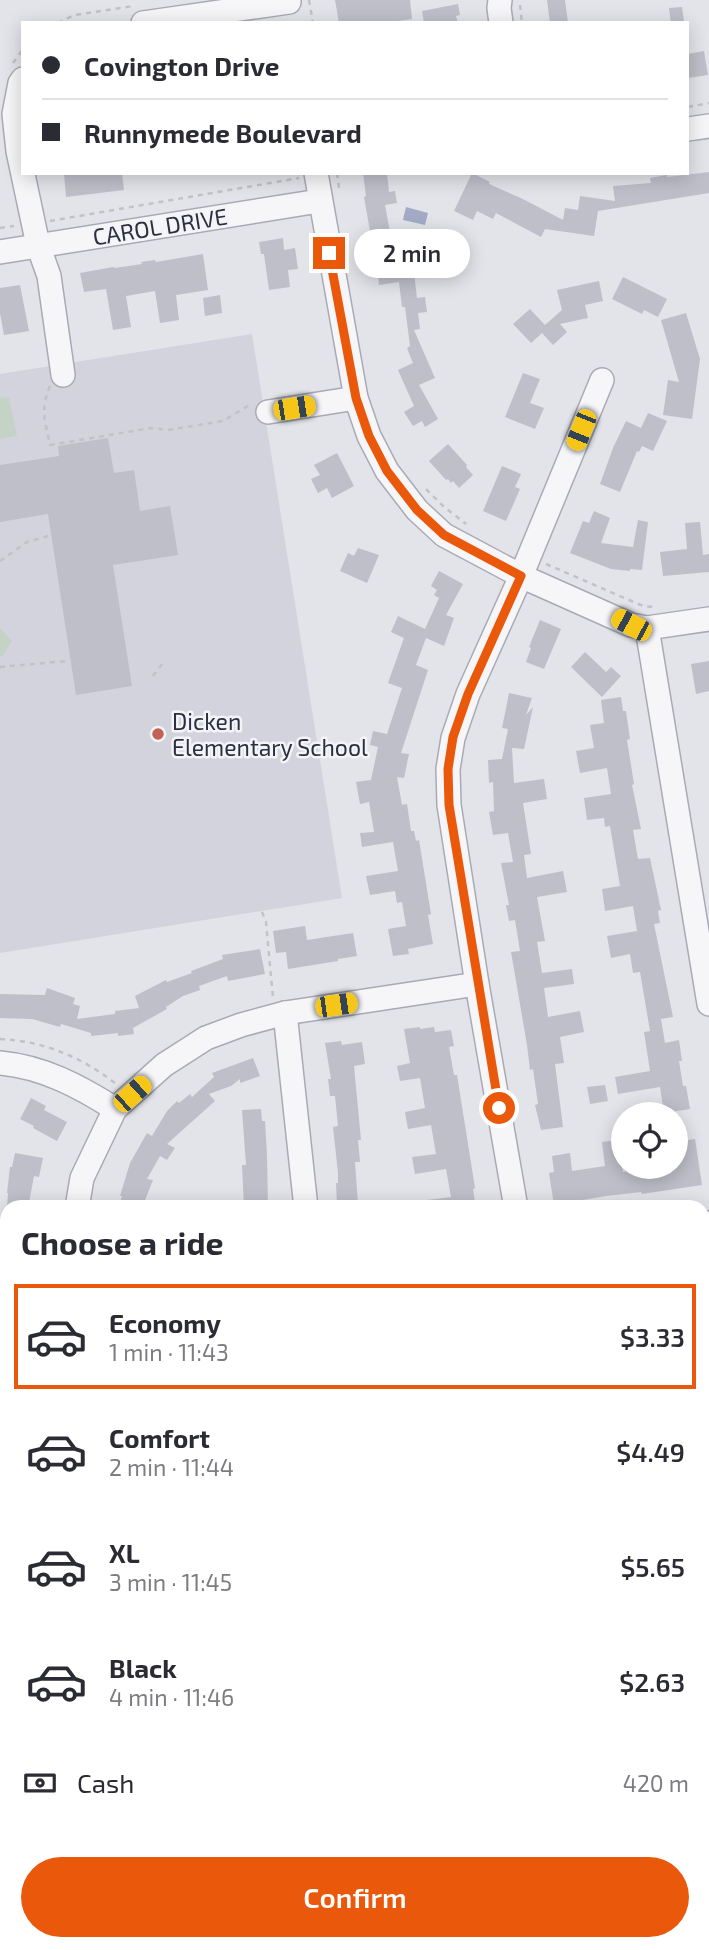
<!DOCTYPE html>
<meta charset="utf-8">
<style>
:root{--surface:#fff;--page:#f2f2f3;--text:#2b2b33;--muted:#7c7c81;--line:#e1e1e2;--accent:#ea580c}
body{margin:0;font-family:"Exo 2",sans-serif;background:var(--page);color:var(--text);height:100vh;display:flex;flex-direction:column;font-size:26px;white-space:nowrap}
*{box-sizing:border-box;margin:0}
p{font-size:23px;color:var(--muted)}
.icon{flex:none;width:38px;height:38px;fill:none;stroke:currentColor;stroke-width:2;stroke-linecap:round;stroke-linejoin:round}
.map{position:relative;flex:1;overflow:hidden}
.panel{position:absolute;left:0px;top:1200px;width:710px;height:751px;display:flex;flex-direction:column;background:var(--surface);border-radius:21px 21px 0 0;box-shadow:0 4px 18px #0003}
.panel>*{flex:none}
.guide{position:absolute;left:21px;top:21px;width:668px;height:154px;border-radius:0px;box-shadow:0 4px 18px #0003;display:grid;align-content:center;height:154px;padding:0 21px;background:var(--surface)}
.fabs{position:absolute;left:611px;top:1102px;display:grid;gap:14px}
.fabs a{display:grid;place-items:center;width:77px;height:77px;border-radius:50%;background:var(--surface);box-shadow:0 4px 18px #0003;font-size:35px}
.end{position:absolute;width:32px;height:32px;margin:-16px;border:9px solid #ea580c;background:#fff;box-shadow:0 0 0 4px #fff}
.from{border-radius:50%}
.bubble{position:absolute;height:49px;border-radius:24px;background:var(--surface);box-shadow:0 4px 18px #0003;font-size:23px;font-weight:600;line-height:49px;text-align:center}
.car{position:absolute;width:21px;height:42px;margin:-21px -10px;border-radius:9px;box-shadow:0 0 5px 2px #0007;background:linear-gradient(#f5c518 24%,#345 0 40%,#f5c518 0 76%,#345 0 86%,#f5c518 0)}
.guide b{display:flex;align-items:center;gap:24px;height:66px;font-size:26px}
.guide b+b{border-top:2px solid var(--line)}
.guide i{width:18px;height:18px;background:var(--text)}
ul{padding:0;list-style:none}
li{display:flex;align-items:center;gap:21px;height:105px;margin:0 14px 10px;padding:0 7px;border:4px solid transparent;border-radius:0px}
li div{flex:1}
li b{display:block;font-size:26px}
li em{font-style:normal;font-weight:600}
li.on{border-color:var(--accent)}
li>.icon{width:63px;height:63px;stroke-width:1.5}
h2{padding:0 21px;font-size:32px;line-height:84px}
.pay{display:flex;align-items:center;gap:18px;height:77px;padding:0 21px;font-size:26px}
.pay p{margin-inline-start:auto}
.button{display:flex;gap:14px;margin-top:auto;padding:14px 21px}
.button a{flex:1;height:80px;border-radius:42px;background:var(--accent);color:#fff;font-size:28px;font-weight:600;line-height:80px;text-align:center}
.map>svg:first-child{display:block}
</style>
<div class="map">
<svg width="709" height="1950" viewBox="0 0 709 1950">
<defs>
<pattern id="water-ripples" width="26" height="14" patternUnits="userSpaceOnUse" patternTransform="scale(1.75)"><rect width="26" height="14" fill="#a2aac6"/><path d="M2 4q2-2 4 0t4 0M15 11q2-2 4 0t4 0" fill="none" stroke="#848ba2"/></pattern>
</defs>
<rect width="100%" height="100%" fill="#e3e4ea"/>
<!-- built -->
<path fill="#d2d3dc" d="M252,334l90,564 -342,55v-579z"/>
<!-- green -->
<g fill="#c5d3c6">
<path d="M9,397l8,39 -17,3v-41z"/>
<path d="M0,628l12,13 -9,15h-3z"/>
<path d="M0,1911l7,2v31h84l1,6h-92z"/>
</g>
<!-- water -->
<path fill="url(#water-ripples)" d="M406,207l22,6 -3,12 -22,-5z"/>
<!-- building -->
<g fill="#bebfc9">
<path d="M335,0h75l2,19 -27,4h-46z"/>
<path d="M547,0h18l3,23h-18z"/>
<path d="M458,4l2,11 -4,1 2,7h-34l-2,-12z"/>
<path d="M682,7l2,14 -13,2 -2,-15z"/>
<path d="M704,51l4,24 -20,3v-24z"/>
<path d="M709,172v21l-111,18 -4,25 -49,-7 -4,8 -45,-24 -3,6 -16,-8 -4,9 -19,-9 18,-38 18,9 -1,2 34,15 40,21 2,-12 13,2 2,-14 35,5 -2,-15 38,-3 -1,-5 17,-3v2z"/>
<path d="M64,173h58l2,17 -58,7z"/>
<path d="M363,173h24l2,19 6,-1 2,12 -12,2 7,38 10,-1 1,8 10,-1 2,15h-2l4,34 8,-1 2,15 -9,1 2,16 -6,1 21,48 -16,7 19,34 -13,8 -3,-6 -9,5 -9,-14 10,-6 -16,-36 15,-7 -6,-15 3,-2 -5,-39h-3l-3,-25 -20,3 -5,-48h-3l-7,-40 2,-1z"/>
<path d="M283,238l1,12 11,-2 3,21 -10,1 2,17 -21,3 -5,-36h-3l-2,-12z"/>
<path d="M203,254l5,36 -32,5 3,25 -19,3 -5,-32 -29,5 5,31 -18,3 -7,-41 -22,3 -4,-19 33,-6 2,1 27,-4 -1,-2 14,-2 1,2z"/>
<path d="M623,277l44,22 -9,18 -14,-7 -2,4 -30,-15z"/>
<path d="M599,281l4,20 -18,4 3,13 -28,6 7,8 -14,13 -11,-12 -11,10 -18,-19 17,-15 15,16 17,-15 -5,-20z"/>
<path d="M20,285l9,46 -25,4 -4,-22v-25z"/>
<path d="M220,295l2,18 -17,3 -2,-18z"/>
<path d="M686,313l14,46 -8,60 -29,-4 5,-35 11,2 -18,-62z"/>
<path d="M523,373l17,6 -10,24 14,5 -9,21 -30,-12z"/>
<path d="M648,413l19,8 -14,30 -11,-5 -3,6 -2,-1 -17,41 -20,-8 13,-36 13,-27 15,7z"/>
<path d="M108,438l6,35 20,-3 6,41 30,-5 8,49 -65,10 19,121 -56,9 -28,-181 -48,8v-57l59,-9 -1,-10z"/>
<path d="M448,444l19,21 -1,2 7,8 -14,13 -6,-7 -2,2 -3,-4 -2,1 -17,-19z"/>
<path d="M337,453l17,33 -22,12 -5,-10 -9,5 -7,-14 9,-4 -6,-10z"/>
<path d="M502,466l19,8 -6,13 5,2 -14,32 -23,-10z"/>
<path d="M594,511l16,7 -9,25 32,4 5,-27 10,2 -6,48 -12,-1v2l-19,-2 -41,-16 13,-32 6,2z"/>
<path d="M700,522l3,33 6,-1v18l-46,4 -3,-24 27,-3 -2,-26z"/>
<path d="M358,548l21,7 -12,28 -27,-12 8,-18 6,3z"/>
<path d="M439,571l24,13 -17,31 8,3 -10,28 -18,-8 -10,27 12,5 -27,83 8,1 -5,24 -7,-1 5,28 5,-1 4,27h3l2,10 3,-1 12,74 -3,1 5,29 -25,5 1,5 -16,2 -5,-27 18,-3 -4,-24 -5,1 -2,-12 -25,4 -4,-19 32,-5 -5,-29 -31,5 -2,-14 14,-1 -5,-30 -9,2 -4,-22 15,-2 7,-33 -8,-2 3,-14 14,3 15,-46 -14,-5 16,-45 -13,-6 7,-16 27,13 14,-31 -5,-3 3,-5 -6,-4z"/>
<path d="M540,620l21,9 -17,40 -18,-7 5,-14 -2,-1z"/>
<path d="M585,652l21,20 5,-5 10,9 -19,21 -31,-30z"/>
<path d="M709,661v30l-13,3 -5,-30z"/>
<path d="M509,693l23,5 -6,17 7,-8 -9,42 -12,-1 2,35 30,-4 3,20 -24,4 8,51 -7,1 3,23 36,-7 4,21 -30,5 8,44 -8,1 5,31 30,-4 2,15 -30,4 4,29 32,-6 4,21 -24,5 4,26 -9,1 8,63 -22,3 -6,-25 3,-1 -5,-35 -3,1 -3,-25 -16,-93 9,-1 -5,-31 -6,1 -3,-16h3l-8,-42 12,-1 -5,-29 -15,2 -4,-23 5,-1 -1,-29 -4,1 -1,-23 14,-1 6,-30 -6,-1z"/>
<path d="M621,697l2,14h3l4,28 -3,1 7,44 -2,1 9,44 -8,1 5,29 12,-1 11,52 -3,1 2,12 -6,1 19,93 -12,2 4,24 14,-3 3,21h-3l4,25h3l4,23 -26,4 -4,-26 -42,7 -3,-17 35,-6 -6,-39 6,-1 -10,-59 -7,1 -3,-19 -19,4 -4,-22 30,-5 -4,-25 -28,5 -3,-22 18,-3 -10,-60 -5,1 -1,-9 -17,2 -3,-22 27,-4 -4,-26 -27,5 -4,-22 18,-3 -4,-23 14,-2 -3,-23z"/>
<path d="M305,926l2,14 46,-7 4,23 -19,3v2l-50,8 -2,-17 -10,1 -3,-22z"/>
<path d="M260,949l5,25 -37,7 -1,-5 -28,10 1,4 -17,6 -17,11 1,2 -34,19 1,6 -16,2v-3l-27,3v-3l-30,-9 -1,3 -28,-8 -32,-1v-24l45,1 2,-7 28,10 -2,6 7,2 -3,13 38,-5v-3l24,-3 -4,-12 31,-16 1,2 25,-9 -1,-2 32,-12 -1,-4z"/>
<path d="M420,1027v2l14,-2 1,5 16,-2 3,16 -5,1 5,28h3l18,113 -2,1 3,19h-48l-1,-8 24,-3 -5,-28 -31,5 -3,-17 24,-3 -5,-29 -23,4 -3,-17 20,-4 -5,-30 -20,3 -3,-15 13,-3 -6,-34z"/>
<path d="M341,1041l1,4 20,-3 3,22 -11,2 7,74h-3l2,22h-5l3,42 -21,2 -1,-23h2v-10l-5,-46 5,-1 -3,-30h-5l-2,-17h3l-6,-36z"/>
<path d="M253,1058l7,18 -20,7v-4l-9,7 -22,8 6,7 -48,43 8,4 -8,12 -7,-4 -13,23 6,1 -11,28h-24l4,-12h-2l10,-33 17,-30 5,3 15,-25 10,-10 2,2 11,-9 2,3 22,-20 -2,-4z"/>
<path d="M605,1085l3,16 -18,3 -3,-17z"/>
<path d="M31,1098l15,8 -2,4 23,12 -10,19 -24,-13 1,-2 -14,-7z"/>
<path d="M261,1109l1,12h3l2,34 1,53h-24l-2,-43h4l-4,-55z"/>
<path d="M695,1139l7,46 -60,9 -1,-2 -35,4 -52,9 -5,-32 5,-1 -2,-16 18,-3 2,18 33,-5 -3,-24 16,-2 5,32 31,-5h22v-10h1l-1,-15z"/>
<path d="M15,1153l28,5 -4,19 -5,-1 -6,32h-21l1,-15h-1l3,-26h2z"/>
</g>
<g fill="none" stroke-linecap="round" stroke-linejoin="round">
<!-- minor casing -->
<g stroke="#a9aab4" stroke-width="26">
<g id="minor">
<path d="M500,0l-1,8 2,15"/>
<path d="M143,23l146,-21"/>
<path d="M23,79l-3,4 -6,31 4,37 20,94 11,31 14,99"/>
<path d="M688,129l21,-3"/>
<path d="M316,173l40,225 13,38 18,35 30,39 27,25 77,41 110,49 16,3 62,-9"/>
<path d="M0,252l319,-51"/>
<path d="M268,412l88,-14"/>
<path d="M647,628l62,376"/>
<path d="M285,1013l21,195"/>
<path d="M0,1063c43,4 79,23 115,46"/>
<path d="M77,1208l5,-30 33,-69 49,-44 42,-27 35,-13 44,-12 192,-29"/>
<path d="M516,1208l-39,-224 -28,-179 -1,-36 5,-31 15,-44 53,-118 81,-196"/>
<path d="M704,1224l5,-1"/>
<path d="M704,1715l5,3"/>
<path d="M704,1875l5,-9"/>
<path d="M191,1944l3,6"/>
<path d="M411,1944v6"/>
</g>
</g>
<!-- path -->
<g stroke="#c2c2c9" stroke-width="2.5" stroke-dasharray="5 5" stroke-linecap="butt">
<path d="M309,0l4,23"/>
<path d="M520,5l2,18"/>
<path d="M58,23l16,-8 59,-9"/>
<path d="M13,63l10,-14"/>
<path d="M688,107l21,-4"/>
<path d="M337,173l2,15"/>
<path d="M50,221l249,-43"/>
<path d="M0,228l14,-2"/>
<path d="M50,386c-10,24 -5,34 0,59l101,-17 17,2 55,-9 28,-17"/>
<path d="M426,489l17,17 23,18"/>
<path d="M0,561l27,-19 21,-6"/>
<path d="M546,564l97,42 11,1"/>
<path d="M0,667l67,-6"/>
<path d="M153,676l10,-13"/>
<path d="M262,912l4,10 7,76"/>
<path d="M0,1039c44,2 81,18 115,44"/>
</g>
<!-- minor -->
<use href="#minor" stroke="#f6f6f9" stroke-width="23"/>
</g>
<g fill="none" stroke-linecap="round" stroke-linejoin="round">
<!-- route -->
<path stroke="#ea580c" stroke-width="9" d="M329,253l27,145 13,38 18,35 30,39 27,25 77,41 -53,118 -15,43 -5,32 1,36 50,303"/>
</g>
<!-- markers -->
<circle fill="#c26255" stroke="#f3f4f7" stroke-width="2.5" cx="158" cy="734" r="7"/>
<g text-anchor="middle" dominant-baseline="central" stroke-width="5" stroke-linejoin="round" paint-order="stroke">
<!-- street labels -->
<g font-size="23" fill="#2d2f41" stroke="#f3f4f7">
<text transform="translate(160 226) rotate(-9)">CAROL DRIVE</text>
</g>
<!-- poi labels -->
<g font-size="23" fill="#2d2f41" stroke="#f3f4f7" text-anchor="start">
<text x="172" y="721">Dicken<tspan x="172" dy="26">Elementary School</tspan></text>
</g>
</g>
</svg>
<div class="fabs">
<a><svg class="icon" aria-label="locate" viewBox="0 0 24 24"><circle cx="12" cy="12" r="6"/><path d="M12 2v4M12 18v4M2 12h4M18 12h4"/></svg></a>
</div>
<i class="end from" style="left:499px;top:1108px"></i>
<i class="end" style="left:329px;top:253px"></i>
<div class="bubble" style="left:354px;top:229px;width:116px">2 min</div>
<i class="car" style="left:294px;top:408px;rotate:81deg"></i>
<i class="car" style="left:581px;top:430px;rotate:202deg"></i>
<i class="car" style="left:631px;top:625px;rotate:298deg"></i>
<i class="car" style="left:336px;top:1005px;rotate:82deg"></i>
<i class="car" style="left:132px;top:1094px;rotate:48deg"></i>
<div class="guide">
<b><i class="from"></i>Covington Drive</b>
<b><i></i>Runnymede Boulevard</b>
</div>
<section class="panel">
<h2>Choose a ride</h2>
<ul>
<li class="on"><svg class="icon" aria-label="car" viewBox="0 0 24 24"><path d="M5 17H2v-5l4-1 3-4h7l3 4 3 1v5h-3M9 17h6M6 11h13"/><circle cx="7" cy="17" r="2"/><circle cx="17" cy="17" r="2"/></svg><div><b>Economy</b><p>1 min · 11:43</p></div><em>$3.33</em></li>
<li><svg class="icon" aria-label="car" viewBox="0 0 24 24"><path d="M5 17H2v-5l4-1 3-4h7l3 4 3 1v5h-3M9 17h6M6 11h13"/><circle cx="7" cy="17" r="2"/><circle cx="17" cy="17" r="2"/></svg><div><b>Comfort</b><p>2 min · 11:44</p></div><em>$4.49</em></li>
<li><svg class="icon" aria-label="car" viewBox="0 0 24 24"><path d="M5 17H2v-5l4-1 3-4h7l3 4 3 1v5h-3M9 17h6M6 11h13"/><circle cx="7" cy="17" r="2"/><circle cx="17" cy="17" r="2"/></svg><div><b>XL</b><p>3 min · 11:45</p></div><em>$5.65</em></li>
<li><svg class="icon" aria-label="car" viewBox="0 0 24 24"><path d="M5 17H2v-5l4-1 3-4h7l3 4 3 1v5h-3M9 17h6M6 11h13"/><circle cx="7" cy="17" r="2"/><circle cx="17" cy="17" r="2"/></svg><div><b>Black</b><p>4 min · 11:46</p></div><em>$2.63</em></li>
</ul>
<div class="pay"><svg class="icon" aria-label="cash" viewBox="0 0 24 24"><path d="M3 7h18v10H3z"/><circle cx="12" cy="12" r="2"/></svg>Cash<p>420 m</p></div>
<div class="button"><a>Confirm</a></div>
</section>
</div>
